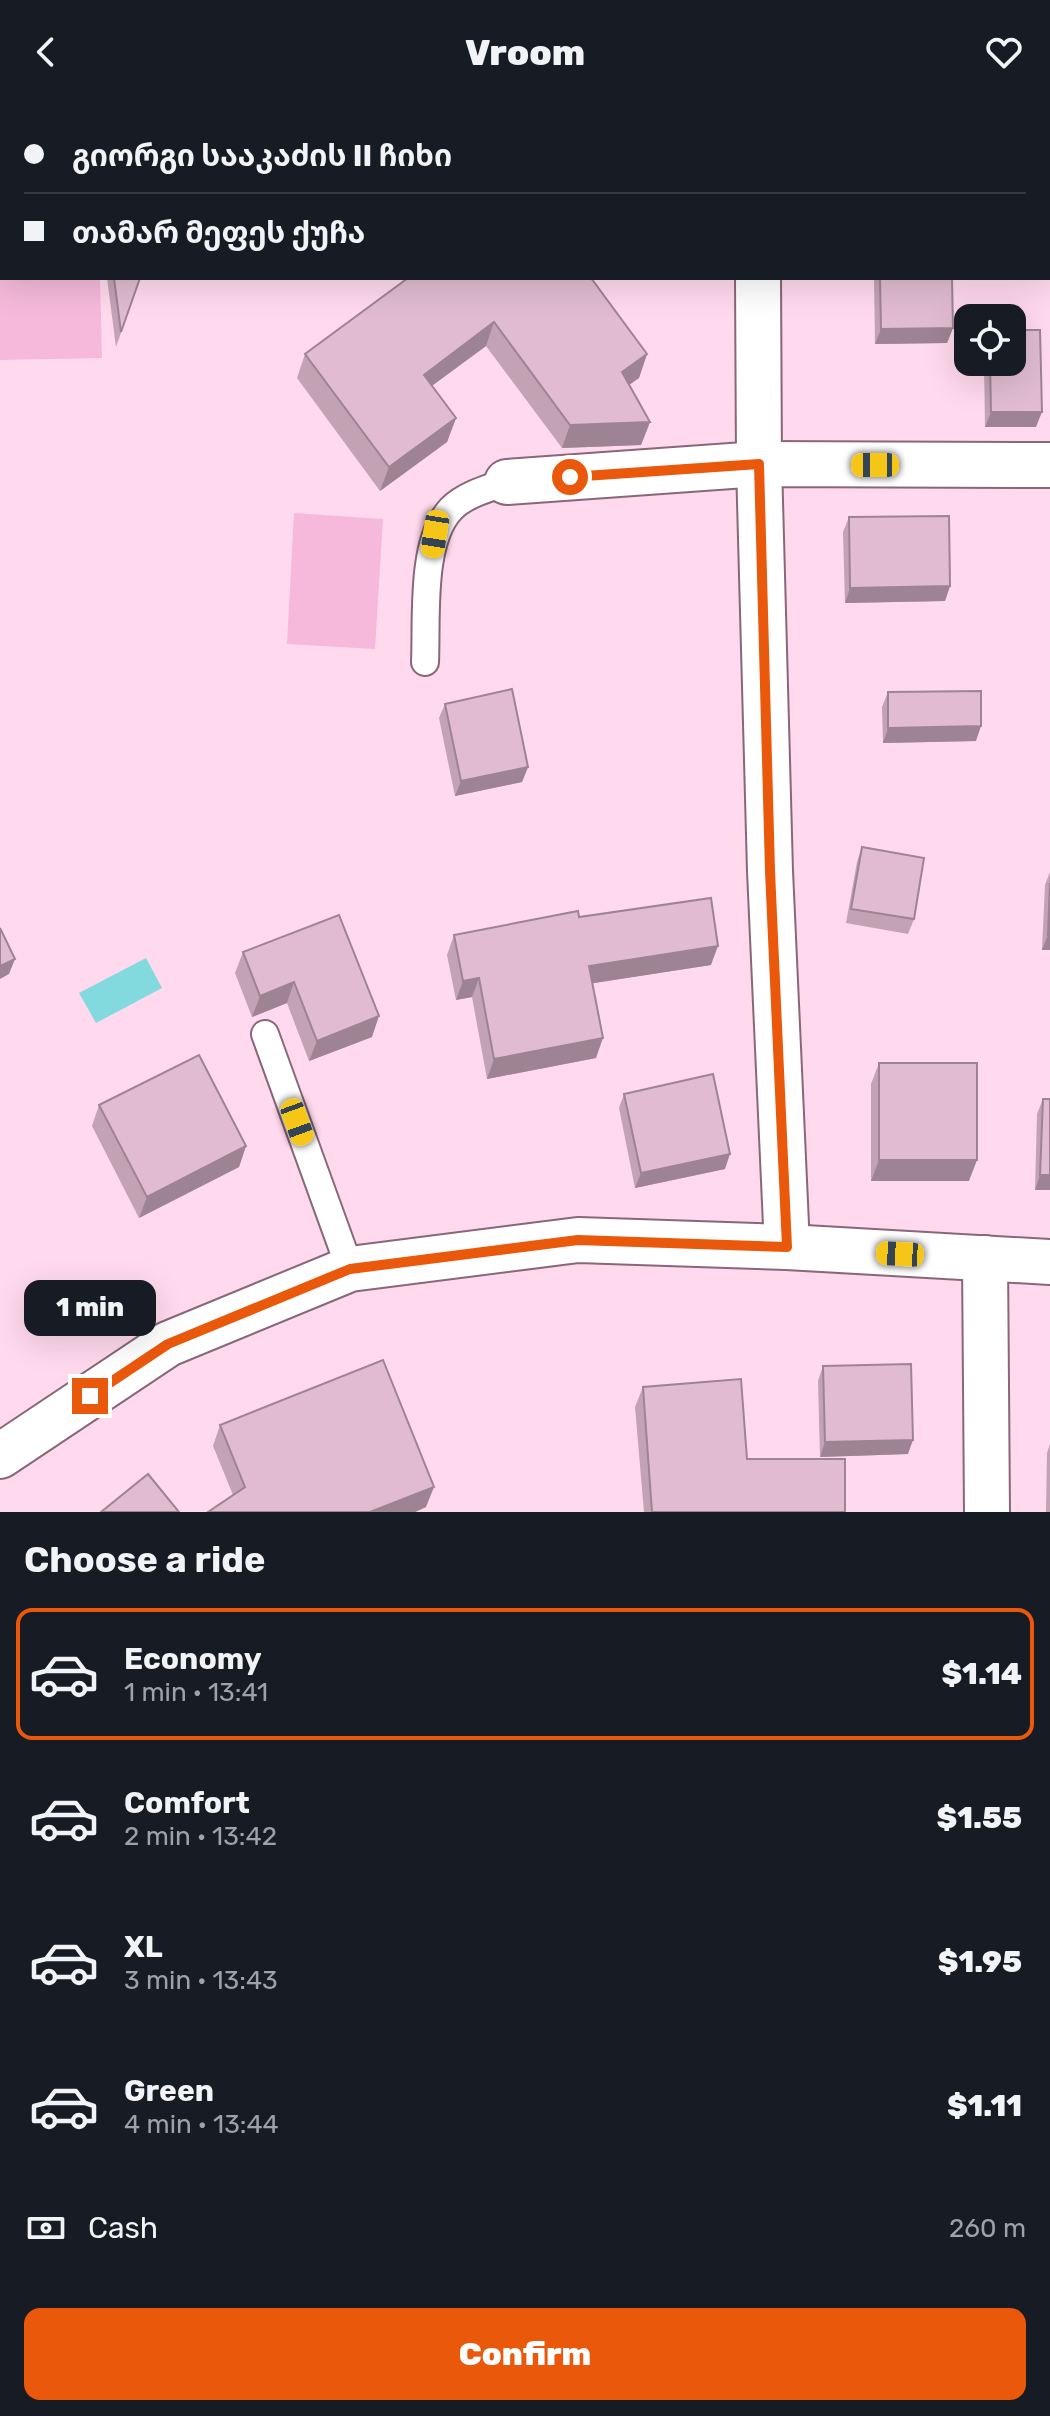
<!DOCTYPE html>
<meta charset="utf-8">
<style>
:root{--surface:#171b24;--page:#20242c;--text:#f1f3f6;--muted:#9ea1a6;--line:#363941;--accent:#ea580c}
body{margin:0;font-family:Rubik,"Noto Sans Georgian",sans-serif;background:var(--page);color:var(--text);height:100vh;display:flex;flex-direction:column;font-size:30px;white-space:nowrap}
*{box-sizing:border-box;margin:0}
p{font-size:26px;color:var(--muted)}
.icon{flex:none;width:44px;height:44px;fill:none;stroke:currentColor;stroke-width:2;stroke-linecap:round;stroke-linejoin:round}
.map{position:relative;height:1408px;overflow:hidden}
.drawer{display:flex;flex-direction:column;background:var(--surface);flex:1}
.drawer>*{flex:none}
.top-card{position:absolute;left:0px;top:0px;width:1050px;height:176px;box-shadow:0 8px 32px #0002;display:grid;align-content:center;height:176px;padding:0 24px;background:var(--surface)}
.fabs{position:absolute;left:954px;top:200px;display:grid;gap:16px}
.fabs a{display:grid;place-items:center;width:72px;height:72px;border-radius:16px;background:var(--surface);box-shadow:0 8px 32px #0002;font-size:40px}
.end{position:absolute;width:36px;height:36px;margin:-18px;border:10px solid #ea580c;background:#fff;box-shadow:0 0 0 4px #fff}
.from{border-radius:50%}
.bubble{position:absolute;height:56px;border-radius:16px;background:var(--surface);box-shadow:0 8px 32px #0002;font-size:26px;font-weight:800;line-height:56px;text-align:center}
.car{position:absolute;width:24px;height:48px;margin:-24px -12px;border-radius:10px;box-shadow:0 0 6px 2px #0007;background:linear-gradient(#f5c518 24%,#345 0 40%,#f5c518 0 76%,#345 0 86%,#f5c518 0)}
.top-card b{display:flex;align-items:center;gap:28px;height:76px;font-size:30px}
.top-card b+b{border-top:2px solid var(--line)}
.top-card i{width:20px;height:20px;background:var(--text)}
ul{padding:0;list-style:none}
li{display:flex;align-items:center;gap:24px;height:132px;margin:0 16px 12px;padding:0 8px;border:4px solid transparent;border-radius:16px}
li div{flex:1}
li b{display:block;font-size:30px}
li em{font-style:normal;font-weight:800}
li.current{border-color:var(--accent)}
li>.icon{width:72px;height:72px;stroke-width:1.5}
h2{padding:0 24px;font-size:36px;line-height:96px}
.pay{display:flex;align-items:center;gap:20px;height:88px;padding:0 24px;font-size:30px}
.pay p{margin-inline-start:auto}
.action{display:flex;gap:16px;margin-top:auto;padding:16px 24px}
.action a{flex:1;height:92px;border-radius:16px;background:var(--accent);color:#fff;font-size:32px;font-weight:800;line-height:92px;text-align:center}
header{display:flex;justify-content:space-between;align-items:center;height:104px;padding:0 24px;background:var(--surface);font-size:36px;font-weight:800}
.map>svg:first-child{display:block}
</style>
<header><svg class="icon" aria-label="back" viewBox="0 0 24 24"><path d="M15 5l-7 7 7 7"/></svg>Vroom<svg class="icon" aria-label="heart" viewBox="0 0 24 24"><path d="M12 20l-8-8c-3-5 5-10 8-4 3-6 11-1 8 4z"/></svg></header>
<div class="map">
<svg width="1050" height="1408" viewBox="0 0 1050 1408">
<rect width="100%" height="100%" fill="#ffd9ed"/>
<!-- green -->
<g fill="#f6b9db">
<path d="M0,151l2,23h98l2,80 -102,2z"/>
<path d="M294,409l89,6 -8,130 -88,-5z"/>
</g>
<!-- water -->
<path fill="#82d9de" d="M146,854l16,30 -66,35 -17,-30z"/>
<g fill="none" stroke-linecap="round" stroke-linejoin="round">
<!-- service casing -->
<g stroke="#886779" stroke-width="30">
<g id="service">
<path d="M425,558c2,-43 -5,-120 26,-153 13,-14 38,-21 56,-27"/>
<path d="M265,930l85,235"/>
</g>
</g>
<!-- minor casing -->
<g stroke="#886779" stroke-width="48">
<g id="minor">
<path d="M120,2l1,-2"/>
<path d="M507,378l252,-18 -1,-186"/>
<path d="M787,1143l-17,-376 -11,-407 291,1"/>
<path d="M985,1154l2,254"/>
<path d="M0,1352l168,-112 182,-75 228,-29 209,7 263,15"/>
</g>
</g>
<!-- service -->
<use href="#service" stroke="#fff" stroke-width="26"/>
<!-- minor -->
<use href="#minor" stroke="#fff" stroke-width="44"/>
</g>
<!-- wall -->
<g fill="#c2a2b3">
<path d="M107,174h33l-24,69z"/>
<path d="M408,174l239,76 -8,24 -10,7 21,37 -9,23 -79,3 -76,-102 -54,40 24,32 -9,24 -67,49 -83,-113 8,-24z"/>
<path d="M874,174h78l1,50 -6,15 -72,1z"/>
<path d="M984,258h28l24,65h-51z"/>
<path d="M849,413l101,69 -5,15 -100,2 -2,-71z"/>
<path d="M888,588l88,49 -93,2 -1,-36z"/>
<path d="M445,600l83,63 -6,15 -67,14 -16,-78z"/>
<path d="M862,743l52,72 -6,15 -62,-11 11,-61z"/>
<path d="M1050,768v78h-8l3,-65z"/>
<path d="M339,811l33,122 -63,24 -22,-58 -35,14 -17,-44 8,-21z"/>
<path d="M579,813l132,48 -119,18 4,75 -109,21 -15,-82 -16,3 -9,-45 7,-20z"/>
<path d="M879,959l90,118h-98v-97z"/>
<path d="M624,990l101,75 -90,19 -16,-80z"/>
<path d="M1043,995h7v91h-15l2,-76z"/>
<path d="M99,1001l147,41 -7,21 -100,51 -47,-92z"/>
<path d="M823,1262l85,88 -88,3 -2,-76z"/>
<path d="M643,1283l104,72 98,53h-201l-9,-105z"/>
<path d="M220,1321l206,82 -11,5h-207l25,-17 -20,-49z"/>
<path d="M1050,1340v68h-4l1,-59z"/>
</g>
<!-- shaded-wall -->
<g fill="#9e8492">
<rect x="0" y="12" width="2" height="20"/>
<path d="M494,218l-8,24 -71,52 9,-23z"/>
<path d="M953,224l-6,15 -72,1 6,-15z"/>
<path d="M647,250l-8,24 -26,18 9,-24z"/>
<path d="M991,308h51l-6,15h-51z"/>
<path d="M456,314l-9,24 -67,49 9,-24z"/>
<path d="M650,318l-9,23 -79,3 8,-23z"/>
<path d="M950,482l-5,15 -100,2 5,-15z"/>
<path d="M981,622l-5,15 -93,2 5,-15z"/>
<path d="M528,663l-6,15 -67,14 6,-15z"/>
<path d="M1048,831h2v15h-8z"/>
<path d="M718,842l-7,19 -129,20 7,-19z"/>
<path d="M15,855l-6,15 -9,5v-13z"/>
<path d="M479,874l-7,19 -16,3 7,-19z"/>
<path d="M294,878l-7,21 -35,14 8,-21z"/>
<path d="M379,912l-7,21 -63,24 8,-20z"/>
<path d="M603,934l-7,20 -109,21 7,-20z"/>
<path d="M246,1042l-7,21 -100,51 8,-21z"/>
<path d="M730,1050l-5,15 -90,19 6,-15z"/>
<path d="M879,1056h98l-8,21h-98z"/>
<path d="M1040,1071h10v15h-15z"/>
<path d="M913,1336l-5,14 -88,3 5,-15z"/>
<path d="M434,1383l-8,20 -11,5h-45z"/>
</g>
<!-- building -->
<g fill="#e1bcd0" stroke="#9e8492" stroke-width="2">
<path d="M0,0h56v2h-54v10h-2z"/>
<path d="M747,0h256v2h-258z"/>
<path d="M114,174h26l-19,54z"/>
<path d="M408,174h183l56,76 -25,18 28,50 -80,3 -76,-103 -70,53 32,43 -67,49 -84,-113z"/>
<path d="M880,174h72l1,50 -72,1z"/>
<path d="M1012,226h28l2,82h-51l-1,-50h22z"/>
<path d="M949,412l1,70 -100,2 -1,-71z"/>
<path d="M512,585l16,78 -67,14 -16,-77z"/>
<path d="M981,587v35l-93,2v-36z"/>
<path d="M862,743l62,11 -10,61 -63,-10z"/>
<path d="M1050,779v52h-2z"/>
<path d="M711,794l7,48 -129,20 14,72 -109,21 -15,-81 -16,3 -9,-46 124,-24 1,6z"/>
<path d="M339,811l40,101 -62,25 -23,-59 -34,14 -17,-44z"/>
<path d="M0,824l15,31 -15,7z"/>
<path d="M199,951l47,91 -99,51 -48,-92z"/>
<rect x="879" y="959" width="98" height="97"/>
<path d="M713,970l17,80 -89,19 -17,-79z"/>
<path d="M1043,995h7v76h-10z"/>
<path d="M383,1256l51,127 -64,25h-162l37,-25 -25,-62z"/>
<path d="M911,1260l2,76 -88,2 -2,-76z"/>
<path d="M741,1275l6,80h98v53h-193l-9,-125z"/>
<path d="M148,1370l31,38h-78z"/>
</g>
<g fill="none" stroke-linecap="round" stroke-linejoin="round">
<!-- route -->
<path stroke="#ea580c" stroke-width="10" d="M90,1292l78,-52 182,-75 228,-29 209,7 -17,-376 -11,-407 -189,13"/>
</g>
</svg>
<div class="fabs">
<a><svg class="icon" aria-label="locate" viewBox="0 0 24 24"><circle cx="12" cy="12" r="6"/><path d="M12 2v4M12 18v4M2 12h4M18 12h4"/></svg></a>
</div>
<i class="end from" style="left:570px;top:373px"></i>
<i class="end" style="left:90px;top:1292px"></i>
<div class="bubble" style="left:24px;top:1176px;width:132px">1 min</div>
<i class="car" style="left:875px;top:361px;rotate:270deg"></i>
<i class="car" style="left:435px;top:430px;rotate:189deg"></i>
<i class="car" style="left:297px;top:1018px;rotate:160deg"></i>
<i class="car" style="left:900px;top:1150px;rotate:273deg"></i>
<div class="top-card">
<b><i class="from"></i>გიორგი სააკაძის II ჩიხი</b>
<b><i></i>თამარ მეფეს ქუჩა</b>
</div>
</div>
<section class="drawer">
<h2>Choose a ride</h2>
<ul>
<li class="current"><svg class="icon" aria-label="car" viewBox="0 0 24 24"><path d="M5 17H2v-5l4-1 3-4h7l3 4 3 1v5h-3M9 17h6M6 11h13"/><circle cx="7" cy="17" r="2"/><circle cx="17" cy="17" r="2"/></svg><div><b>Economy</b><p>1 min · 13:41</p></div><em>$1.14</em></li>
<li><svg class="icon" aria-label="car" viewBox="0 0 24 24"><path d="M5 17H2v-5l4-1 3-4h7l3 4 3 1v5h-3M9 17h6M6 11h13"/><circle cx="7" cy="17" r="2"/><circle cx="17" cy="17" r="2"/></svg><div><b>Comfort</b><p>2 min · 13:42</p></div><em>$1.55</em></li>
<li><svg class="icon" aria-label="car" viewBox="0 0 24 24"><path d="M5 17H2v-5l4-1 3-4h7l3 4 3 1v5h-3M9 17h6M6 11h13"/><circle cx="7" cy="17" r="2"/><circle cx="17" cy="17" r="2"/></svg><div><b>XL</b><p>3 min · 13:43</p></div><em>$1.95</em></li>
<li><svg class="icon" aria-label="car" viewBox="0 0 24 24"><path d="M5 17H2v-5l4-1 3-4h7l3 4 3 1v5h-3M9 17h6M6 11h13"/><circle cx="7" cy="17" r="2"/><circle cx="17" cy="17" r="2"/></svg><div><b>Green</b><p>4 min · 13:44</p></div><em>$1.11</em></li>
</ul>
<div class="pay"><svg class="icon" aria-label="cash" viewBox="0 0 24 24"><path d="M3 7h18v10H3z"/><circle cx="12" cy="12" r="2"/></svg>Cash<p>260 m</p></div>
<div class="action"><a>Confirm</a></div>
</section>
